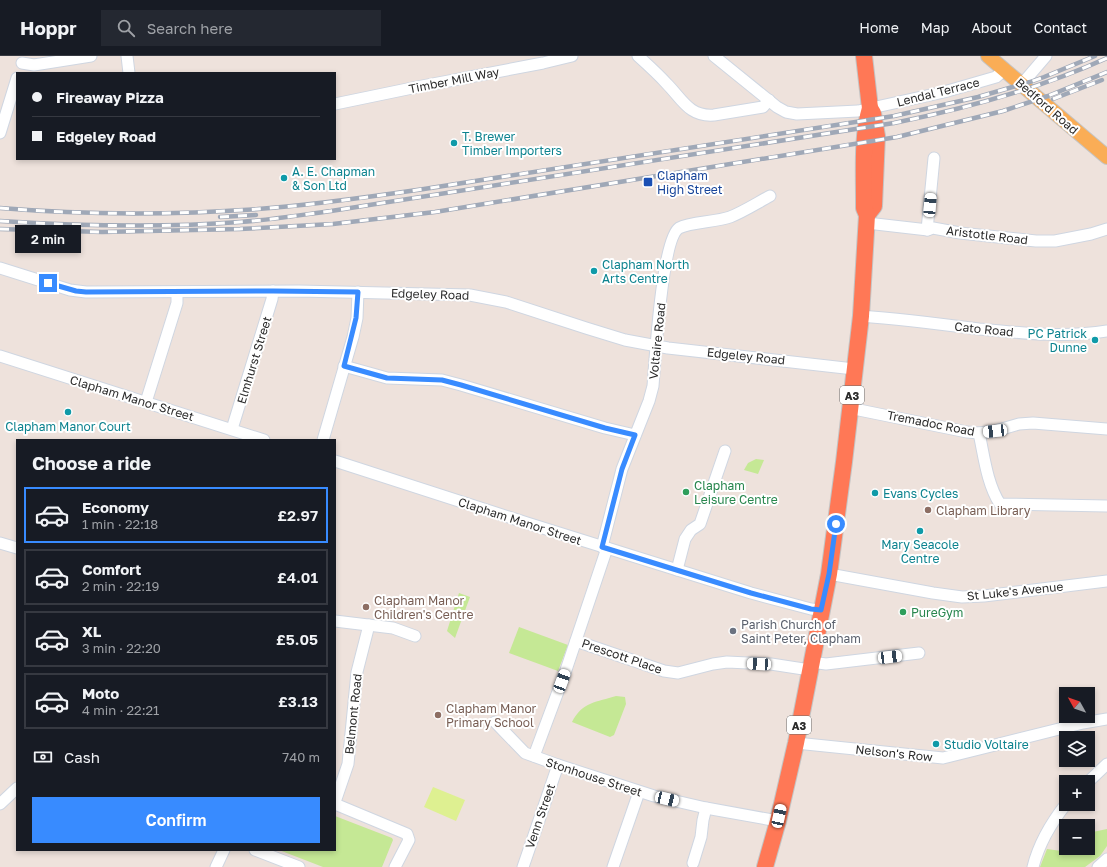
<!DOCTYPE html>
<meta charset="utf-8">
<style>
:root{--surface:#171b24;--page:#242831;--text:#f1f3f6;--muted:#9ea1a6;--line:#363941;--accent:#388bff}
body{margin:0;font-family:"Golos Text",sans-serif;background:var(--page);color:var(--text);height:100vh;display:flex;flex-direction:column;font-size:15px;white-space:nowrap}
*{box-sizing:border-box;margin:0}
p{font-size:13px;color:var(--muted)}
.icon{flex:none;width:22px;height:22px;fill:none;stroke:currentColor;stroke-width:2;stroke-linecap:round;stroke-linejoin:round}
.map{position:relative;flex:1;overflow:hidden}
.panel{position:absolute;left:16px;top:383px;width:320px;height:412px;display:flex;flex-direction:column;background:var(--surface);border-radius:0px;box-shadow:0 2px 6px #0003}
.panel>*{flex:none}
.guide{position:absolute;left:16px;top:16px;width:320px;height:88px;border-radius:0px;box-shadow:0 2px 6px #0003;display:grid;align-content:center;height:88px;padding:0 16px;background:var(--surface)}
.needle{width:26px;rotate:310deg}
.tools{position:absolute;left:1059px;top:631px;display:grid;gap:8px}
.tools a{display:grid;place-items:center;width:36px;height:36px;border-radius:0px;background:var(--surface);box-shadow:0 2px 6px #0003;font-size:20px}
.end{position:absolute;width:18px;height:18px;margin:-9px;border:5px solid #388bff;background:#fff;box-shadow:0 0 0 2px #fff}
.from{border-radius:50%}
.bubble{position:absolute;height:28px;border-radius:0px;background:var(--surface);box-shadow:0 2px 6px #0003;font-size:13px;font-weight:600;line-height:28px;text-align:center}
.car{position:absolute;width:12px;height:24px;margin:-12px -6px;border-radius:5px;box-shadow:0 0 3px 1px #0007;background:linear-gradient(#fff 24%,#345 0 40%,#fff 0 76%,#345 0 86%,#fff 0)}
.guide b{display:flex;align-items:center;gap:14px;height:38px;font-size:15px}
.guide b+b{border-top:1px solid var(--line)}
.guide i{width:10px;height:10px;background:var(--text)}
ul{padding:0;list-style:none}
li{display:flex;align-items:center;gap:12px;height:56px;margin:0 8px 6px;padding:0 8px;border:2px solid var(--line);border-radius:0px}
li div{flex:1}
li b{display:block;font-size:15px}
li em{font-style:normal;font-weight:600}
li.selected{border-color:var(--accent)}
li>.icon{width:36px;height:36px;stroke-width:1.5}
h2{padding:0 16px;font-size:18px;line-height:48px}
.pay{display:flex;align-items:center;gap:10px;height:44px;padding:0 16px;font-size:15px}
.pay p{margin-inline-start:auto}
.primary-button{display:flex;gap:8px;margin-top:auto;padding:8px 16px}
.primary-button a{flex:1;height:46px;border-radius:0px;background:var(--accent);color:#fff;font-size:16px;font-weight:600;line-height:46px;text-align:center}
header{display:flex;align-items:center;gap:24px;box-sizing:border-box;height:56px;padding:0 20px;background:var(--surface);border-bottom:1px solid var(--line)}
header strong{font-size:19px}
nav{display:flex;gap:22px;margin-inline-start:auto;font-size:14px}
.search{width:280px;height:36px;background:var(--page);display:flex;align-items:center;gap:10px;box-sizing:border-box;padding:0 14px;border-radius:0px;color:var(--muted);font-size:15px}
.map>svg:first-child{display:block}
</style>
<header>
<strong>Hoppr</strong>
<div class="search"><svg class="icon" aria-label="search" viewBox="0 0 24 24"><circle cx="10" cy="10" r="6"/><path d="M15 15l6 6"/></svg>Search here</div>
<nav><a>Home</a><a>Map</a><a>About</a><a>Contact</a></nav>
</header>
<div class="map">
<svg width="1107" height="811" viewBox="0 0 1107 811">
<rect width="100%" height="100%" fill="#eee2dc"/>
<!-- green -->
<g fill="#c5e895">
<path d="M756,403l8,1 -6,14 -14,-4 4,-7z"/>
<path d="M459,537l11,4 -15,41 -8,-7z"/>
<path d="M519,571l49,18 -10,26 -49,-18z"/>
<path d="M616,640l9,1 1,7 -12,31 -4,2 -38,-15c10,-20 25,-20 44,-26z"/>
<path d="M335,760l57,22 1,2 -11,27h-59l-44,-17h56z"/>
<path d="M1107,773v17l-7,10 -15,11h-45l7,-18 29,4 1,-5h11v-15z"/>
</g>
<!-- pitch -->
<path fill="#def091" d="M433,731l32,13 -9,21 -32,-14z"/>
<g fill="none" stroke-linecap="round" stroke-linejoin="round">
<!-- minor casing -->
<g stroke="#cfd6e1" stroke-width="13">
<g id="minor">
<path d="M127,0l2,17"/>
<path d="M638,0c10,9 20,18 29,28 15,15 22,33 47,31l49,-8 6,-7"/>
<path d="M714,0l63,51 9,5 11,2 61,-3 86,-19 52,-15 8,-7"/>
<path d="M22,7l12,2 57,-9"/>
<path d="M1022,28l24,-28"/>
<path d="M335,48l82,-17 126,-24 29,-7"/>
<path d="M0,77l17,-55"/>
<path d="M867,167l61,7 5,-2 27,5 76,8h19l36,-7 16,-5"/>
<path d="M927,174l7,-72"/>
<path d="M0,212l70,22 16,2 213,-1 171,4 36,7 80,26 39,12 43,8 186,21"/>
<path d="M861,260c39,3 79,8 118,13 42,4 86,9 128,2"/>
<path d="M0,300l264,84"/>
<path d="M344,310l43,12 55,2 19,5 144,43 30,7"/>
<path d="M146,346l31,-99v-11"/>
<path d="M850,353l9,1 108,22 12,1 16,-2 24,-7 14,-1 74,6"/>
<path d="M232,373l40,-130 1,-8"/>
<path d="M979,377c5,23 8,51 21,71l107,2"/>
<path d="M323,384l30,-103 4,-19 1,-26"/>
<path d="M335,405l192,62 224,70 60,16 10,1"/>
<path d="M0,487l17,5"/>
<path d="M602,491l20,-78 27,-68 4,-15c2,-25 9,-147 26,-158 11,-6 37,-6 51,-11 13,-5 27,-14 40,-21"/>
<path d="M677,514l8,-31 6,-9 9,-6 25,-73"/>
<path d="M829,518l104,19 29,4 22,-1 123,-15"/>
<path d="M335,565l58,7 22,8"/>
<path d="M576,585l88,30 14,2 35,-9 14,-2 44,2 39,6"/>
<path d="M811,606l15,2 93,-11"/>
<path d="M495,666l30,31 33,12 96,31 52,12 72,13"/>
<path d="M796,687l147,15 140,-35 24,-4"/>
<path d="M534,700l32,-86 41,-122"/>
<path d="M1088,726l19,-18"/>
<path d="M335,746l13,-38 9,-92 12,-47"/>
<path d="M0,748l17,-16"/>
<path d="M335,748l72,30 2,6 -14,27"/>
<path d="M255,794l44,17"/>
<path d="M693,807l8,-26 2,-17 3,-12"/>
<path d="M216,811l8,-17"/>
<path d="M523,811l35,-102"/>
<path d="M613,811l26,-75"/>
<path d="M1033,811c6,-24 18,-44 33,-63"/>
<path d="M1098,811l9,-8"/>
</g>
</g>
<!-- major casing -->
<g stroke="#c4c4c4" stroke-width="16">
<path id="major" d="M988,0l119,101"/>
</g>
<!-- highway casing -->
<g stroke="#c4c4c4" stroke-width="18">
<g id="highway">
<path d="M864,0l6,52 3,5 4,23 -3,70 -7,9"/>
<path d="M765,811l13,-46 18,-78 33,-169 15,-112 17,-146 6,-101 -3,-7v-8c0,-28 -2,-66 6,-92"/>
</g>
</g>
<!-- minor -->
<use href="#minor" stroke="#fff" stroke-width="11"/>
<!-- major -->
<use href="#major" stroke="#faad56" stroke-width="14"/>
<!-- highway -->
<use href="#highway" stroke="#ff7856" stroke-width="16"/>
<!-- rail casing -->
<g stroke="#9fa8b7" stroke-width="4.5">
<g id="rail">
<path d="M1053,43l49,-19"/>
<path d="M0,152c86,7 173,7 258,1 56,-4 111,-12 166,-20l470,-73 84,-19 52,-15 14,-5 51,-21"/>
<path d="M220,161l36,-2"/>
<path d="M0,165c80,5 160,7 240,1 30,-2 61,-7 91,-11l563,-88c74,-15 145,-34 213,-65"/>
<path d="M0,173l102,3 138,-3 93,-5 102,-12 462,-75 106,-26 45,-15 59,-24"/>
</g>
</g>
<!-- rail -->
<use href="#rail" stroke="#fff" stroke-width="3" stroke-dasharray="9" stroke-linecap="butt"/>
</g>
<g fill="none" stroke-linecap="round" stroke-linejoin="round">
<!-- route -->
<path stroke="#388bff" stroke-width="5" d="M48,227l28,8 10,1 187,-1 85,1 -2,26 -12,48 43,12 55,2 19,5 144,43 30,7 -13,34 -20,78 149,46 60,16 10,1 8,-36 7,-50"/>
</g>
<!-- markers -->
<g fill="#0f9aa8" stroke="#fff" stroke-width="1.5">
<circle cx="454" cy="87" r="4"/>
<circle cx="284" cy="122" r="4"/>
<circle cx="594" cy="215" r="4"/>
<circle cx="1095" cy="284" r="4"/>
<circle cx="68" cy="356" r="4"/>
<circle cx="875" cy="437" r="4"/>
<circle cx="920" cy="475" r="4"/>
<circle cx="936" cy="688" r="4"/>
</g>
<rect fill="#1a4fb4" stroke="#fff" stroke-width="1.5" x="643" y="121" width="10" height="10" rx="2"/>
<g fill="#2e9e5b" stroke="#fff" stroke-width="1.5">
<circle cx="686" cy="436" r="4"/>
<circle cx="903" cy="556" r="4"/>
</g>
<g fill="#8d6e63" stroke="#fff" stroke-width="1.5">
<circle cx="928" cy="454" r="4"/>
<circle cx="366" cy="551" r="4"/>
<circle cx="438" cy="659" r="4"/>
</g>
<circle fill="#6b7280" stroke="#fff" stroke-width="1.5" cx="733" cy="575" r="4"/>
<g text-anchor="middle" dominant-baseline="central" stroke-width="4" stroke-linejoin="round" paint-order="stroke">
<!-- shield labels -->
<g fill="#fff" stroke="#6b6b6b" stroke-width="1">
<rect x="840" y="330" width="24" height="18" rx="3"/>
<rect x="787" y="660" width="24" height="18" rx="3"/>
</g>
<g font-size="11" font-weight="bold" fill="#2b2b2b">
<text x="852" y="339">A3</text>
<text x="799" y="669">A3</text>
</g>
<!-- street labels -->
<g font-size="12" fill="#2b2b2b" stroke="#fff">
<text transform="translate(454 24) rotate(-11)">Timber Mill Way</text>
<text transform="translate(938 36) rotate(-14)">Lendal Terrace</text>
<text transform="translate(1047 50) rotate(41)">Bedford Road</text>
<text transform="translate(987 179) rotate(7)">Aristotle Road</text>
<text transform="translate(430 238) rotate(2)">Edgeley Road</text>
<text transform="translate(984 273) rotate(6)">Cato Road</text>
<text transform="translate(657 285) rotate(-84)">Voltaire Road</text>
<text transform="translate(746 300) rotate(6)">Edgeley Road</text>
<text transform="translate(254 304) rotate(-73)">Elmhurst Street</text>
<text transform="translate(132 342) rotate(17)">Clapham Manor Street</text>
<text transform="translate(931 367) rotate(11)">Tremadoc Road</text>
<text transform="translate(520 465) rotate(18)">Clapham Manor Street</text>
<text transform="translate(1015 535) rotate(-6)">St Luke's Avenue</text>
<text transform="translate(622 600) rotate(19)">Prescott Place</text>
<text transform="translate(353 658) rotate(-84)">Belmont Road</text>
<text transform="translate(894 697) rotate(6)">Nelson's Row</text>
<text transform="translate(594 721) rotate(18)">Stonhouse Street</text>
<text transform="translate(540 760) rotate(-71)">Venn Street</text>
</g>
<!-- culture labels -->
<g font-size="12" fill="#0d838f" stroke="#fff" text-anchor="start">
<text x="462" y="80">T. Brewer<tspan x="462" dy="14">Timber Importers</tspan></text>
<text x="292" y="115">A. E. Chapman<tspan x="292" dy="14">&amp; Son Ltd</tspan></text>
<text x="602" y="208">Clapham North<tspan x="602" dy="14">Arts Centre</tspan></text>
<text x="1087" y="277" text-anchor="end">PC Patrick<tspan x="1087" dy="14">Dunne</tspan></text>
<text x="68" y="370" text-anchor="middle">Clapham Manor Court</text>
<text x="883" y="437">Evans Cycles</text>
<text x="920" y="488" text-anchor="middle">Mary Seacole<tspan x="920" dy="14">Centre</tspan></text>
<text x="944" y="688">Studio Voltaire</text>
</g>
<!-- transit labels -->
<g font-size="12" fill="#164399" stroke="#fff" text-anchor="start">
<text x="657" y="119">Clapham<tspan x="657" dy="14">High Street</tspan></text>
</g>
<!-- leisure labels -->
<g font-size="12" fill="#27864d" stroke="#fff" text-anchor="start">
<text x="694" y="429">Clapham<tspan x="694" dy="14">Leisure Centre</tspan></text>
<text x="911" y="556">PureGym</text>
</g>
<!-- education labels -->
<g font-size="12" fill="#785e54" stroke="#fff" text-anchor="start">
<text x="936" y="454">Clapham Library</text>
<text x="374" y="544">Clapham Manor<tspan x="374" dy="14">Children's Centre</tspan></text>
<text x="446" y="652">Clapham Manor<tspan x="446" dy="14">Primary School</tspan></text>
</g>
<!-- worship labels -->
<g font-size="12" fill="#5b616d" stroke="#fff" text-anchor="start">
<text x="741" y="568">Parish Church of<tspan x="741" dy="14">Saint Peter, Clapham</tspan></text>
</g>
</g>
</svg>
<div class="tools">
<a><svg class="needle" viewBox="-14 -14 28 28"><path d="M0-13l5 13h-10z" fill="#e53935"/><path d="M0 13l5-13h-10z" fill="#9ea1a6"/></svg></a>
<a><svg class="icon" aria-label="layers" viewBox="0 0 24 24"><path d="M12 4l9 5-9 5-9-5zM3 14l9 5 9-5"/></svg></a>
<a>+</a>
<a>−</a>
</div>
<i class="end from" style="left:836px;top:468px"></i>
<i class="end" style="left:48px;top:227px"></i>
<div class="bubble" style="left:15px;top:169px;width:66px">2 min</div>
<i class="car" style="left:930px;top:149px;rotate:5deg"></i>
<i class="car" style="left:995px;top:375px;rotate:264deg"></i>
<i class="car" style="left:890px;top:601px;rotate:83deg"></i>
<i class="car" style="left:759px;top:608px;rotate:273deg"></i>
<i class="car" style="left:562px;top:625px;rotate:20deg"></i>
<i class="car" style="left:667px;top:743px;rotate:103deg"></i>
<i class="car" style="left:779px;top:760px;rotate:12deg"></i>
<div class="guide">
<b><i class="from"></i>Fireaway Pizza</b>
<b><i></i>Edgeley Road</b>
</div>
<section class="panel">
<h2>Choose a ride</h2>
<ul>
<li class="selected"><svg class="icon" aria-label="car" viewBox="0 0 24 24"><path d="M5 17H2v-5l4-1 3-4h7l3 4 3 1v5h-3M9 17h6M6 11h13"/><circle cx="7" cy="17" r="2"/><circle cx="17" cy="17" r="2"/></svg><div><b>Economy</b><p>1 min · 22:18</p></div><em>£2.97</em></li>
<li><svg class="icon" aria-label="car" viewBox="0 0 24 24"><path d="M5 17H2v-5l4-1 3-4h7l3 4 3 1v5h-3M9 17h6M6 11h13"/><circle cx="7" cy="17" r="2"/><circle cx="17" cy="17" r="2"/></svg><div><b>Comfort</b><p>2 min · 22:19</p></div><em>£4.01</em></li>
<li><svg class="icon" aria-label="car" viewBox="0 0 24 24"><path d="M5 17H2v-5l4-1 3-4h7l3 4 3 1v5h-3M9 17h6M6 11h13"/><circle cx="7" cy="17" r="2"/><circle cx="17" cy="17" r="2"/></svg><div><b>XL</b><p>3 min · 22:20</p></div><em>£5.05</em></li>
<li><svg class="icon" aria-label="car" viewBox="0 0 24 24"><path d="M5 17H2v-5l4-1 3-4h7l3 4 3 1v5h-3M9 17h6M6 11h13"/><circle cx="7" cy="17" r="2"/><circle cx="17" cy="17" r="2"/></svg><div><b>Moto</b><p>4 min · 22:21</p></div><em>£3.13</em></li>
</ul>
<div class="pay"><svg class="icon" aria-label="cash" viewBox="0 0 24 24"><path d="M3 7h18v10H3z"/><circle cx="12" cy="12" r="2"/></svg>Cash<p>740 m</p></div>
<div class="primary-button"><a>Confirm</a></div>
</section>
</div>
